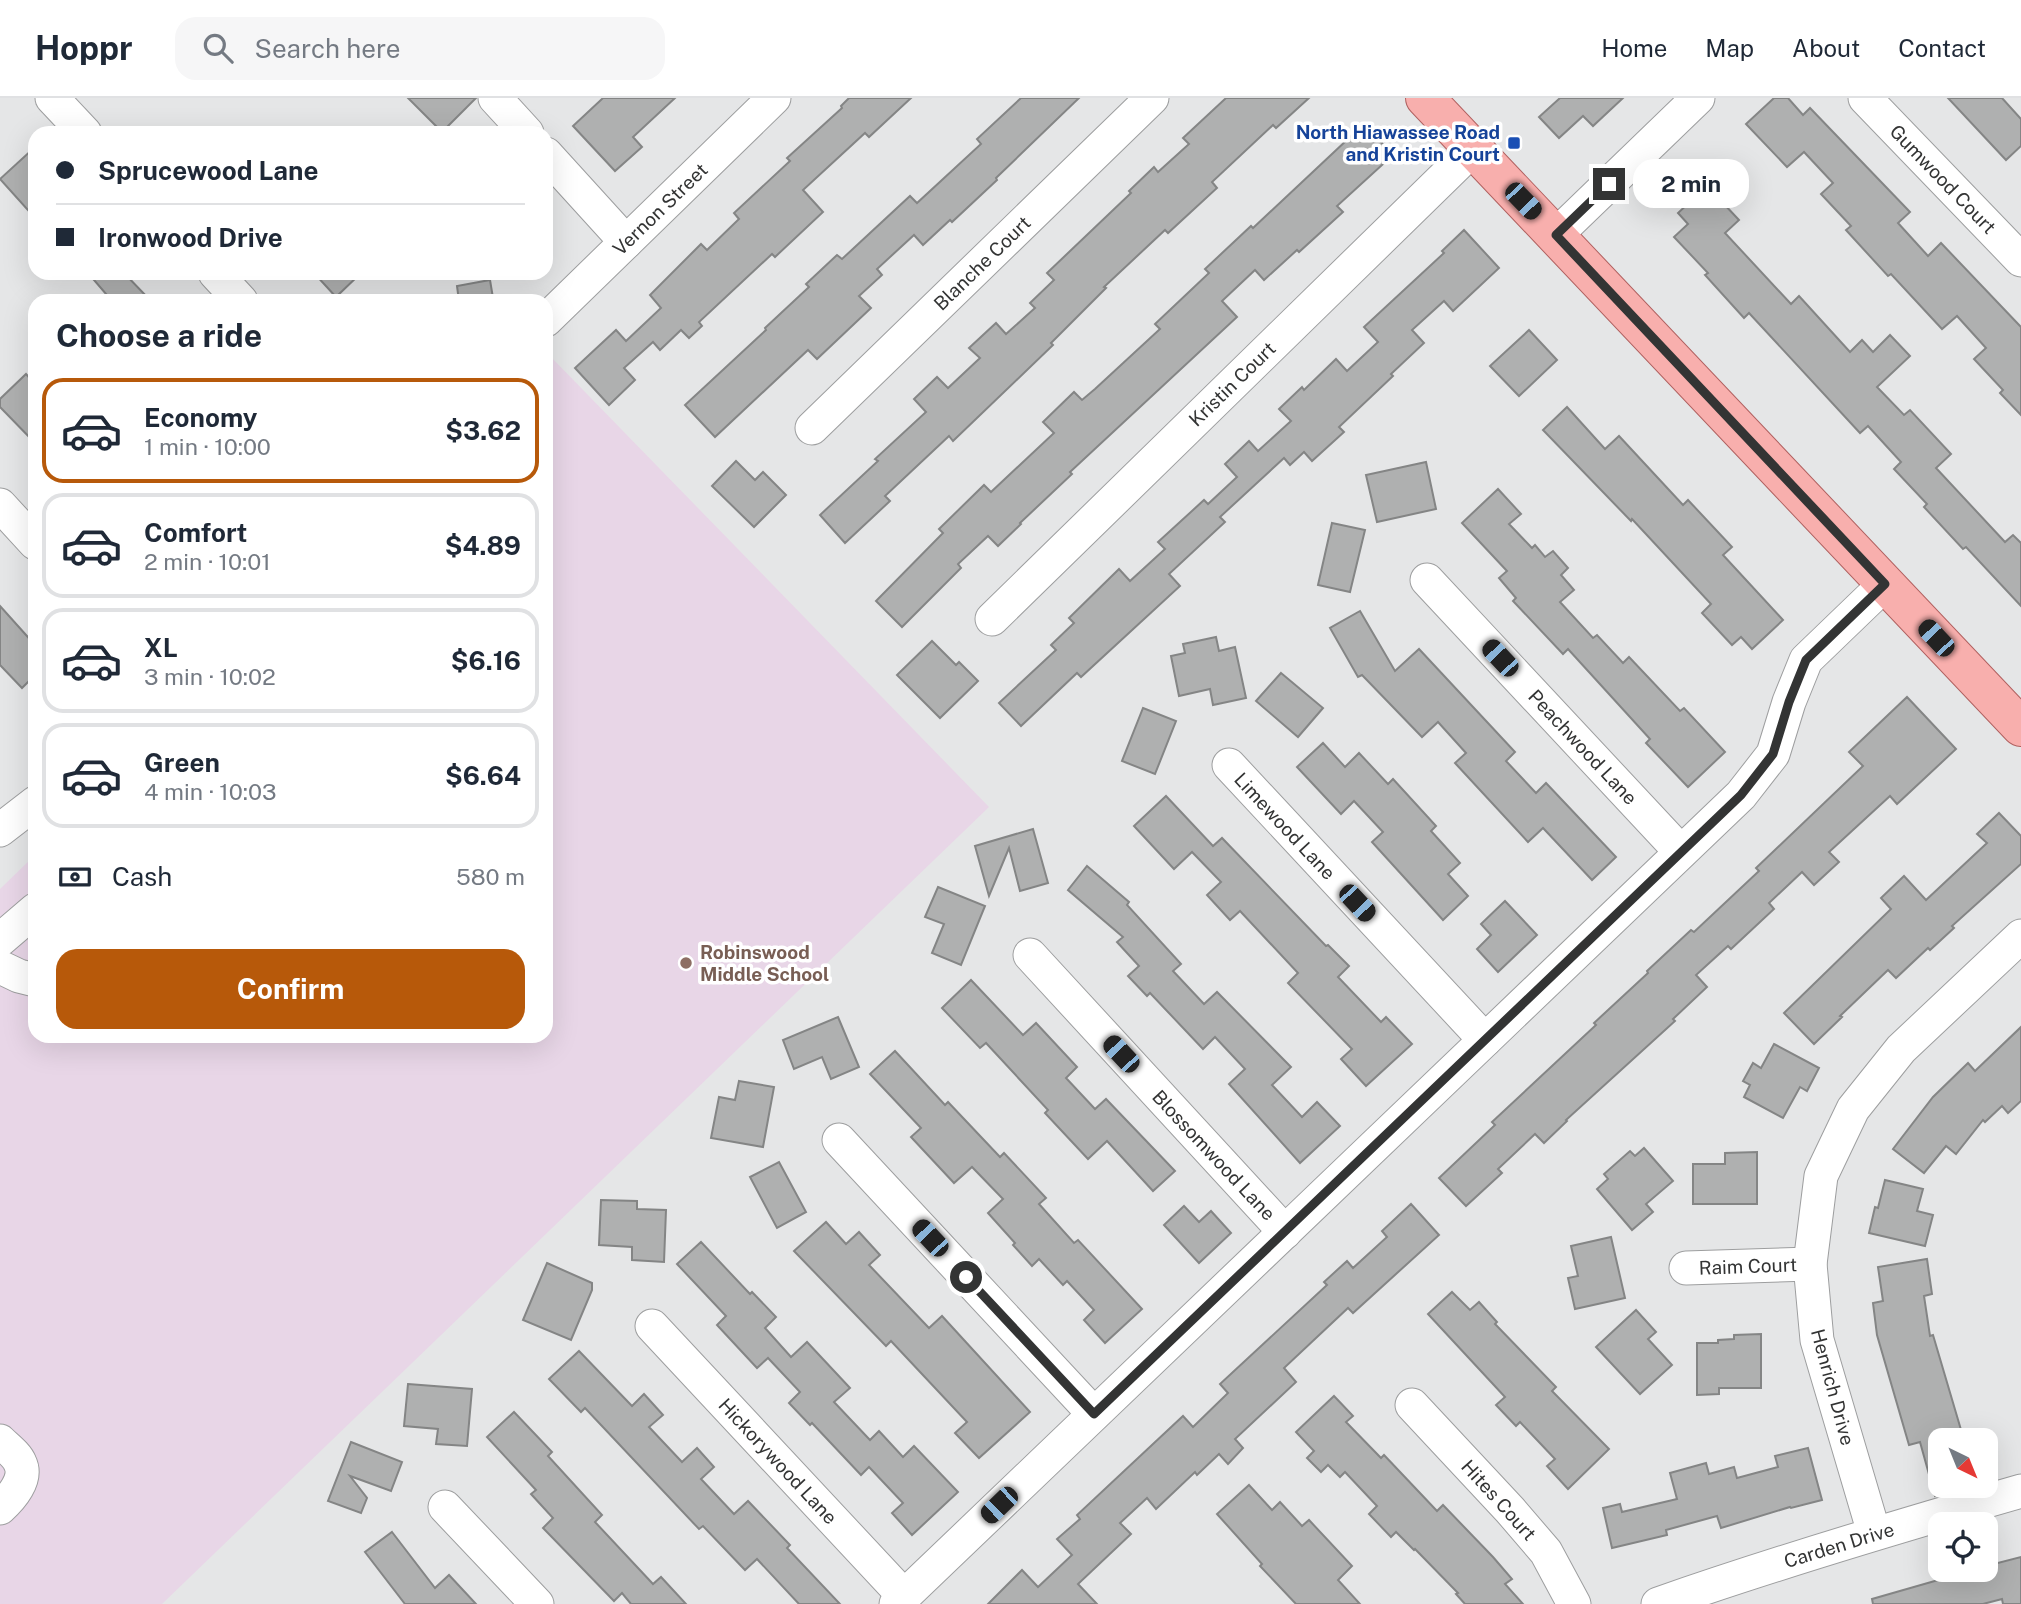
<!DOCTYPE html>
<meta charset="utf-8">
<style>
:root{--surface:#fff;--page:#f6f6f7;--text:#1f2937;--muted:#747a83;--line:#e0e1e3;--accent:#b7590a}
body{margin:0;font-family:"Public Sans",sans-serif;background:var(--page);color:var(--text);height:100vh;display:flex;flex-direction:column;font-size:26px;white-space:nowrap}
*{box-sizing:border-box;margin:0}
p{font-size:23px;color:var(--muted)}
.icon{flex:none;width:38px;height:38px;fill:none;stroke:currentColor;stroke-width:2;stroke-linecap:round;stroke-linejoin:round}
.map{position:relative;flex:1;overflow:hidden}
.side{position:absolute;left:28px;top:196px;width:525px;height:749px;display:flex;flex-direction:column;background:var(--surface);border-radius:21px;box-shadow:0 7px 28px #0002}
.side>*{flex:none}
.hud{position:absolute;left:28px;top:28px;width:525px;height:154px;border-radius:21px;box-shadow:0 7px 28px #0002;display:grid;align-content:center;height:154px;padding:0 28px;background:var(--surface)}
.needle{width:46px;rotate:137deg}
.buttons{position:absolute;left:1928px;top:1330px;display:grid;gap:14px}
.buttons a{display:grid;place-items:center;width:70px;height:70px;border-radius:14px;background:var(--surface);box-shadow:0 7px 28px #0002;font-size:35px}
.end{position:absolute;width:32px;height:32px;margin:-16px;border:9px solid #333434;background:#fff;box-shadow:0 0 0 4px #fff}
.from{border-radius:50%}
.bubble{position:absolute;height:49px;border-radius:21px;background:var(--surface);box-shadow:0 7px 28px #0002;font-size:23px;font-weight:700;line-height:49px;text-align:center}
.car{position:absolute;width:21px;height:42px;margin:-21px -10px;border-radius:9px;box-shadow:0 0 5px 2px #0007;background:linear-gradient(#222 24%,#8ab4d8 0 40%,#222 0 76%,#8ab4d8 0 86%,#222 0)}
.hud b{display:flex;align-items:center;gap:24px;height:66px;font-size:26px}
.hud b+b{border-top:2px solid var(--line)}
.hud i{width:18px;height:18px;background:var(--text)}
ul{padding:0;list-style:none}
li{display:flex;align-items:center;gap:21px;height:105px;margin:0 14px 10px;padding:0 14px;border:4px solid var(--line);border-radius:21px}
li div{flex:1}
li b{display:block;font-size:26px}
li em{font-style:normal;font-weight:700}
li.current{border-color:var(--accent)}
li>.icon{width:63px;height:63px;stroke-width:1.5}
h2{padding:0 28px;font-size:32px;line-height:84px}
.pay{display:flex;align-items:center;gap:18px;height:77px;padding:0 28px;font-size:26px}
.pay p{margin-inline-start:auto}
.action{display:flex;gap:14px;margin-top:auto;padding:14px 28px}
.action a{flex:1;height:80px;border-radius:21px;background:var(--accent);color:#fff;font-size:28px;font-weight:700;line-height:80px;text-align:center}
header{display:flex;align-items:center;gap:42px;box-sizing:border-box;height:98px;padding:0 35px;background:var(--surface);border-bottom:2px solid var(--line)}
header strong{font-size:33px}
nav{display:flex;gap:38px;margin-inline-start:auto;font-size:24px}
.search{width:490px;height:63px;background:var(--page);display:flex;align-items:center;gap:18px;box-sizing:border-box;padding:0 24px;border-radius:21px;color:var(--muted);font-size:26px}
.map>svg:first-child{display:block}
</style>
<header>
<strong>Hoppr</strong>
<div class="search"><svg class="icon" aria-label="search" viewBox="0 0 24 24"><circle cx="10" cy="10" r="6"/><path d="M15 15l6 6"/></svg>Search here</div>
<nav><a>Home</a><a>Map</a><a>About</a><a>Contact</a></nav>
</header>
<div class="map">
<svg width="2021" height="1506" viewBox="0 0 2021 1506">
<rect width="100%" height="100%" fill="#e5e6e7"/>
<!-- education -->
<path fill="#e8d6e7" d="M550,258l439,451 -827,797h-162v-715l35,-34v181h511v-677z"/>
<!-- building -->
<g fill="#afb0b0" stroke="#848585" stroke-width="2">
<path d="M408,0h68l-34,34z"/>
<path d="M603,0h72l-42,39 9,10 -27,24 -42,-45z"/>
<path d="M849,0h62l-42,39 -4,-4 -62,57 20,22 -48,45 -3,-3 -73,68 3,4 -13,12 -8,-8 -21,20 -7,-8 -29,26 11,12 -26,25 -34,-37 41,-38 10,11 35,-33 -11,-13 51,-51 6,6 32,-31 -5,-6 56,-52 -3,-3 55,-50 -1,-2z"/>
<path d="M1021,0h58l-83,80 1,2 -45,42 -2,-2 -27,25 -9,-10 -37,34 5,6 -23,21 12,12 -54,51 -9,-9 -93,87 -30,-32 81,-75 -1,-2 44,-41 -3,-3 31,-29 5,4 68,-63 7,7 64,-59 -4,-5z"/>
<path d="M1226,0h83l-33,30 -3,-3 -61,57 5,6 -49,45 -3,-3 -61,57 2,1 -55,55 2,2 -100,96 -4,-5 -64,60 5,5 -45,42 -25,-28 58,-54 -3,-2 51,-47 -12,-13 23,-22 11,11 32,-30 -11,-10 27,-25 10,11 29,-26 -5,-5 24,-23 -7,-7 84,-80 -2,-2 25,-24 4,5 31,-28 -6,-6z"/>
<path d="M1560,0h63l-30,28 -10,-10 -24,22 -20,-21z"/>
<path d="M1774,0h14l15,17 7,-7 100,104 -12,11 30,33 13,-13 80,84v88l-21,-22 3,-3 -29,-31 12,-11 -29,-32 -15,13 -51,-55 -3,2 -42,-46 5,-4 -30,-32 12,-11 -29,-31 -17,15 -41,-43z"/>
<path d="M1948,0h54l19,21v27l-15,14z"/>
<path d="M1364,26l29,31 -56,51 6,6 -44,40 -2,-2 -33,30 -9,-10 -33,31 15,16 -167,155 2,2 -52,49 1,1 -23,22 -10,-10 -30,28 3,4 -59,59 -26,-26 67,-68 -4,-4 45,-44 7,7 63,-59 -11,-11 31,-30 8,8 13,-11 65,-60 -5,-5 54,-51 -4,-4 46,-43 2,2z"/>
<path d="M35,49v71l-35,-39z"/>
<path d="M1707,88l32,34 -14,13 66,71 8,-8 51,56 12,-12 11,12 17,-17 20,21 -33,31 27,28 6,-5 41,44 -15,14 69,74 8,-7 8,8v63l-55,-59 -3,2 -39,-42 3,-3 -33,-35 7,-7 -33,-36 -8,7 -111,-120 -5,5 -39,-43 3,-2 -34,-36 14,-13 -10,-11z"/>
<path d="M1464,132l35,38 -46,43 -9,-10 -32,29 12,13 -33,31 2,2 -54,51 5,5 -32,29 -8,-9 -14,13 -6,-7 -64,59 5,5 -56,52 11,12 -99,91 -4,-4 -56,53 -22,-23 57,-53 -5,-5 23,-22 -5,-5 50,-49 11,12 35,-32 -7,-7 46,-42 4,4 29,-27 -12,-13 24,-23 9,10 33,-30 -12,-12 23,-22 2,3 32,-31 11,12 31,-29 -14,-15 80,-74 -2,-2z"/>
<path d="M88,175h36l27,28h-39z"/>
<path d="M314,175h47l-25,24z"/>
<path d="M490,182l3,18 -17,3h-17l-2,-15z"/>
<path d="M1529,232l28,30 -38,36 -29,-30z"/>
<path d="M26,276l9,10v59l-35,-36v-8z"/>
<path d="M1567,309l38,42 14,-13 64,69 5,-5 44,47 -9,8 60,65 -31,29 -11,-12 -9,8 -30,-32 9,-9 -79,-85 -1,2 -88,-91z"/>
<path d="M736,363l19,19 8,-8 23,23 -32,32 -42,-41z"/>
<path d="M1426,364l10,47 -59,13 -11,-47z"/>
<path d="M1498,391l23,25 -12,10 23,24 3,-3 10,12 8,-6 15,17 -7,7 13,15 -14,12 33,36 4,-3 26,28 6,-6 51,54 4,-3 41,44 -37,35 -42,-44 4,-4 -82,-90 -5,5 -50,-53 3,-3 -17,-20 8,-7 -45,-48z"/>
<path d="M1332,425l33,7 -15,62 -32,-7z"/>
<path d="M0,508l35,39v30l-13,13 -22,-23z"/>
<path d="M1360,513l35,60 24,-22 96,103 -9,9 30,32 10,-10 70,74 -24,23 -49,-52 -15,14 -73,-79 11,-10 -28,-31 -16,15 -60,-62 -4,2 -28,-49z"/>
<path d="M1216,539l3,14 16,-4 11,51 -33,7 -3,-16 -31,7 -8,-40 14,-3 -2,-9z"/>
<path d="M932,543l24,24 3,-3 19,19 -38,37 -43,-43z"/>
<path d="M1281,575l42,35 -25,29 -42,-36z"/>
<path d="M1907,599l49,52 -59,55 -7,-8 -61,56 10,10 -25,23 -12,-13 -33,31 5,6 -43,40 -3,-3 -32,29 11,12 -34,32 2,2 -109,99 1,1 -23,22 -9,-9 -37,35 4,4 -36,33 -27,-28 56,-53 -3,-3 104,-97 -2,-2 54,-50 -1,-2 44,-41 3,2 65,-61 -3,-3 107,-102 -14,-14z"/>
<path d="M1143,610l33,13 -21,53 -33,-13z"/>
<path d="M1323,645l22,24 14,-14 29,31 5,-5 43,47 -5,5 29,32 -12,11 20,22 -25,24 -71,-78 11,-10 -29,-31 -13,13 -44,-47z"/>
<path d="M1166,698l47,50 9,-8 104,108 2,-1 21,21 -11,11 43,45 5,-5 26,27 -46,42 -25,-27 11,-10 -64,-66 10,-10 -58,-62 -10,9 -23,-25 14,-13 -29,-30 -18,17 -40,-43z"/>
<path d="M1999,715l22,23v28l-69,62 2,2 -24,22 -2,-2 -32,30 -8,-8 -48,46 2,1 -28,27 -30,-31 107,-104 -10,-11 23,-22 22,24 61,-57 -10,-9z"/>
<path d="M1033,731l15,54 -28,8 -11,-43 -20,48 -14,-50z"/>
<path d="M1087,768l42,36 -2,3 54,59 -8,7 31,33 13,-12 74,75 -19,18 30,32 15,-15 23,24 -40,37 -71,-79 16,-15 -30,-32 -12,12 -53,-56 -3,3 -19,-20 11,-10 -22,-24 6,-5 -55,-47z"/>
<path d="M938,789l47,19 -24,59 -29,-12 12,-29 -19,-7z"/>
<path d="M1505,803l32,34 -39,37 -21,-23 14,-14 -10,-11z"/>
<path d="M971,882l52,55 13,-12 41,44 -11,11 29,31 11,-10 69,72 -22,20 -46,-50 -19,18 -43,-46 3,-3 -62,-67 -6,5 -38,-40z"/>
<path d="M838,919l21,50 -28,12 -9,-22 -28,12 -11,-29z"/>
<path d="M2021,929v74l-13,12 -6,-7 -17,16 -2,-2 -27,34 -10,-8 -22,27 -31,-24 40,-52 35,-34 7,8z"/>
<path d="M1774,946l45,24 -12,23 -7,-4 -17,31 -39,-21 6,-12 -7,-4 10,-18 8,5z"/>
<path d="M895,953l50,54 3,-3 52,55 4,-4 42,45 -7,6 35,39 4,-3 64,69 -37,34 -21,-23 10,-10 -27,-29 -4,4 -24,-26 -7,7 -19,-21 2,-2 -27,-30 15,-14 -31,-32 -18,16 -43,-46 10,-9 -51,-54z"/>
<path d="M739,983l35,6 -11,60 -52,-9 8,-41 16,3z"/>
<path d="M1644,1050l29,33 -27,23 7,8 -21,18 -35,-41 11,-10 -4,-5 26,-23 5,5z"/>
<path d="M1757,1054v52h-64v-40h32v-11z"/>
<path d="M779,1064l27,50 -29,16 -27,-51z"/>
<path d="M1885,1082l38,9 -6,22 16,4 -8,31 -56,-13 6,-26 3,1z"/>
<path d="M601,1102l36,1v8l29,1 -2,52 -32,-2v-13l-33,-2z"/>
<path d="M1411,1106l28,31 -86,78 -5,-5 -64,60 12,14 -61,57 8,9 -15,16 -9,-10 -22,21 -2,-3 -39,37 -9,-11 -27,25 11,11 -53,50 19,20h-109l34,-34 16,17 34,-32 -15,-16 23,-20 -3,-4 106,-99 10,11 35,-34 -8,-9 107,-99 -3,-3 23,-21 6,7 34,-31 -5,-6z"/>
<path d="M1184,1108l15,16 12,-11 20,22 -32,30 -35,-38z"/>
<path d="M826,1124l20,22 13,-12 21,23 -11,10 60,63 13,-12 88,96 -51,46 -24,-25 12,-11 -76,-81 -5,5 -92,-95z"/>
<path d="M1611,1139l14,61 -50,11 -7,-31 10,-2 -7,-30z"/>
<path d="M701,1144l49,52 2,-2 24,25 -11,11 26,29 16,-15 43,46 -16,14 36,38 9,-9 24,26 11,-11 44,46 -46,43 -20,-22 11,-10 -34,-36 -8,8 -49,-52 -2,2 -21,-22 11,-11 -32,-34 -11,10 -40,-43 9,-9 -49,-52z"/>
<path d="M1927,1161l5,35 -8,2 6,40 3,-1 31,105h-23v54l-6,2 -15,-54 -11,3 -32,-110 -4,-32 10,-2 -5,-34z"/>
<path d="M547,1165l45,20v7l-21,50 -48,-20z"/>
<path d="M1452,1194l18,18 9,-8 18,20 -2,2 61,63 -4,4 57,58 -41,40 -21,-23 8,-7 -35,-37 -4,4 -20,-21 9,-8 -77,-83z"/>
<path d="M1636,1212l20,22 -8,7 24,26 -32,29 -44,-47z"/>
<path d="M1761,1236v54h-42v6l-22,1v-52h21v-3l16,-1v-4z"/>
<path d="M579,1253l53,55 12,-12 19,21 -14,12 33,35 15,-14 17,19 -13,12 33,35 14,-13 42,44 -3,3 53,56h-41l-42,-45 -12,11 -42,-44 -4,3 -114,-121 -4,4 -32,-33z"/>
<path d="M408,1286l64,5 -5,57 -31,-2 2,-15 -34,-3z"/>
<path d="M1334,1298l19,20 -7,6 35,36 3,-3 53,56 6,-6 50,52 19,22 -7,5 18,20h-58l-9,-10 2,-1 -43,-44 -1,1 -18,-18 -5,5 -22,-23 8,-8 -32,-34 -5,5 -12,-12 -7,7 -14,-14 7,-7 -18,-19z"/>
<path d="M514,1314l38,40 -4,4 54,59 -7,7 58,62 8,-7 25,27h-55l-9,-11 -8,8 -71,-73 10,-10 -22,-24 5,-4 -49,-53z"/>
<path d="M351,1344l51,20 -11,29 -41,-15 17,22 -6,15 -33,-12z"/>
<path d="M1808,1350l14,52 -31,8 -1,-1 -69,21 -4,-12 -51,14 1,5 -55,13 -9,-40 17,-4 2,8 55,-13 -7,-26 36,-10 3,11 25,-7 3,11 41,-11 -3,-11z"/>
<path d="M1249,1387l23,25 8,-8 22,24 7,-6 43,46 -14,14 22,24h-64l-36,-38 2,-2 -45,-50z"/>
<path d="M392,1434l43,56 14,-13 27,29h-71l-40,-52z"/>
<path d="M2021,1459v47h-18l-1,-5 -19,5h-110l-1,-5 101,-29h13v-4z"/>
</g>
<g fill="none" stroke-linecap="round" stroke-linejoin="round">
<!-- minor casing -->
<g stroke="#9d9e9f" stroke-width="35">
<g id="minor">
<path d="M52,0l33,35"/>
<path d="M495,0l32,35"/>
<path d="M1865,0l156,162"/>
<path d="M546,56l80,88"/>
<path d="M1556,137l142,-137"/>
<path d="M215,175l26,28"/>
<path d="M546,222l228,-222"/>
<path d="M812,330l340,-330"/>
<path d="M0,407l35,38"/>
<path d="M1427,482l254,272"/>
<path d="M992,521l481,-470"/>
<path d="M1229,667l256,275"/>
<path d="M0,732l35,-27"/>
<path d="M0,842l35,-30"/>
<path d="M1030,857l255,277"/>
<path d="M0,869l19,9 16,4"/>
<path d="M839,1042l255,274"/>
<path d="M1686,1170l124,-4"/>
<path d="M652,1228l252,270"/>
<path d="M1412,1307l98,105 36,42 28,52"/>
<path d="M0,1343c6,6 17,14 20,22 8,16 -9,35 -20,45"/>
<path d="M445,1409l92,97"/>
<path d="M1874,1435l-57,-193 -7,-76 11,-88 32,-67 48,-60 120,-113"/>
<path d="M896,1506l845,-809 32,-41 16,-52 17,-42 79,-76"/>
<path d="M1658,1506c120,-42 241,-78 363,-113"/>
</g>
</g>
<!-- major casing -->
<g stroke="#b06160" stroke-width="40">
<path id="major" d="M1425,0l596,629"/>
</g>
<!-- minor -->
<use href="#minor" stroke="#fff" stroke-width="33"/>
<!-- major -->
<use href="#major" stroke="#f8afad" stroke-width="38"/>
</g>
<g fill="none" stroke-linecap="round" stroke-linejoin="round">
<!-- route -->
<path stroke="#333434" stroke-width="9" d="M966,1179l128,137 647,-619 32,-41 16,-52 17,-42 79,-76 -329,-349 53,-51"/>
</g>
<!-- markers -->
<rect fill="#1a4fb4" stroke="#fff" stroke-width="2.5" x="1507" y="38" width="14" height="14" rx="3.5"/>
<circle fill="#8d6e63" stroke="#fff" stroke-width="2.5" cx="686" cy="865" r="7"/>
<g text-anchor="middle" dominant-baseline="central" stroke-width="7" stroke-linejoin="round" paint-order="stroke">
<!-- transit labels -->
<g font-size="19" font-weight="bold" fill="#164399" stroke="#fff" text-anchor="end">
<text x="1500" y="34">North Hiawassee Road<tspan x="1500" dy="22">and Kristin Court</tspan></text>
</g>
<!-- street labels -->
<g font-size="19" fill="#333434" stroke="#fff">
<text transform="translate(1943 81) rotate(46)">Gumwood Court</text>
<text transform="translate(660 111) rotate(-44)">Vernon Street</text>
<text transform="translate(982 165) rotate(-44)">Blanche Court</text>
<text transform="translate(1232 286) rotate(-44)">Kristin Court</text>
<text transform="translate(1583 649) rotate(47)">Peachwood Lane</text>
<text transform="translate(1285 728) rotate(47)">Limewood Lane</text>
<text transform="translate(1214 1057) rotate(47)">Blossomwood Lane</text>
<text transform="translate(1748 1168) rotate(-2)">Raim Court</text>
<text transform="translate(1833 1289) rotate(75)">Henrich Drive</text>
<text transform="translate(778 1363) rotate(47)">Hickorywood Lane</text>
<text transform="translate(1499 1402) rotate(48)">Hites Court</text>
<text transform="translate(1839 1447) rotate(-17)">Carden Drive</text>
</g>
<!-- education labels -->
<g font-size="19" font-weight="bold" fill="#785e54" stroke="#fff" text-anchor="start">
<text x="700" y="854">Robinswood<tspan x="700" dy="22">Middle School</tspan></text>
</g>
</g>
</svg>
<div class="buttons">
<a><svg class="needle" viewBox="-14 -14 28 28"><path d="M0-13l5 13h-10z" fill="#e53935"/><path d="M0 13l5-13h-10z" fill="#747a83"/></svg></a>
<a><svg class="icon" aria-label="locate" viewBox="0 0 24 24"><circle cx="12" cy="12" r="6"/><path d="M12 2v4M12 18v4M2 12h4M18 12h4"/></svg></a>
</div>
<i class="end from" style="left:966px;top:1179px"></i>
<i class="end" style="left:1609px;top:86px"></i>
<div class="bubble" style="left:1633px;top:61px;width:116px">2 min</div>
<i class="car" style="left:1523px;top:103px;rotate:136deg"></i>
<i class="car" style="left:1936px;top:540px;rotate:317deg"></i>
<i class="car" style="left:1500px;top:560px;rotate:317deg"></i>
<i class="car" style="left:1357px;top:805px;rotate:137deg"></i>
<i class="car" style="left:1121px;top:956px;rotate:317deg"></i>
<i class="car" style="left:930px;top:1140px;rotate:317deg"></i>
<i class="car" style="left:999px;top:1407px;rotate:226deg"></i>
<div class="hud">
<b><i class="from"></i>Sprucewood Lane</b>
<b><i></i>Ironwood Drive</b>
</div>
<section class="side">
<h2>Choose a ride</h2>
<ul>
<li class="current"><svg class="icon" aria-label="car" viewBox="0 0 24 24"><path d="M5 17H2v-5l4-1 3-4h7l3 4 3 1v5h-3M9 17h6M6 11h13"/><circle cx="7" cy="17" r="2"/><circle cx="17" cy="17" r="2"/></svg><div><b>Economy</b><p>1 min · 10:00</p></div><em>$3.62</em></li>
<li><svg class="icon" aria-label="car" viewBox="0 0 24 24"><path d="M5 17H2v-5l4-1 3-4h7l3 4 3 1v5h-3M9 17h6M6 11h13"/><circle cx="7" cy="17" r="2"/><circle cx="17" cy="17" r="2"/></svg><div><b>Comfort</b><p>2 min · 10:01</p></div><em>$4.89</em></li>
<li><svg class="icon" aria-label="car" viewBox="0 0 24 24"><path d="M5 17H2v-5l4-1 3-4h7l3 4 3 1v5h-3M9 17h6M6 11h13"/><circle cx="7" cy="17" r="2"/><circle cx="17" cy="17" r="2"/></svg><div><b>XL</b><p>3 min · 10:02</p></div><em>$6.16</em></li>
<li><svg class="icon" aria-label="car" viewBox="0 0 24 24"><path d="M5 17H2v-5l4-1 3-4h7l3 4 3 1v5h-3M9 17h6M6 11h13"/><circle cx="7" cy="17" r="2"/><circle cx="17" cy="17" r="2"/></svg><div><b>Green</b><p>4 min · 10:03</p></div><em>$6.64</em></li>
</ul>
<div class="pay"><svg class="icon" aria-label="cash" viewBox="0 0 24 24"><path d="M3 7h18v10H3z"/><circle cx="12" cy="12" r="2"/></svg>Cash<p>580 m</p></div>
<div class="action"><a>Confirm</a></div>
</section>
</div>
